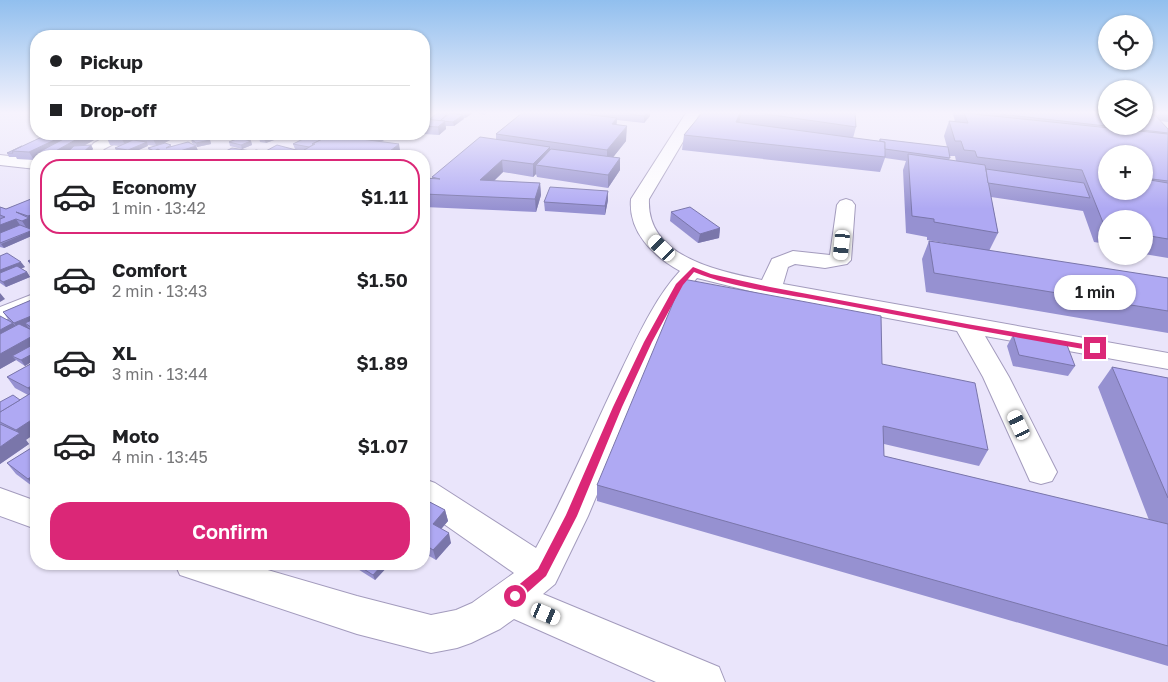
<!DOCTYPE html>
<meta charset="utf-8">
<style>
:root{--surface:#fff;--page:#f2f2f2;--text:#202124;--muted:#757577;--line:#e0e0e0;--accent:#db2777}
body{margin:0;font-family:"Golos Text",sans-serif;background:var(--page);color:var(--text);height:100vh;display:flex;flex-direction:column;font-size:19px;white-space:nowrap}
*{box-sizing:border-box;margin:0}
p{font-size:16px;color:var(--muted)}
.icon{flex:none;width:28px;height:28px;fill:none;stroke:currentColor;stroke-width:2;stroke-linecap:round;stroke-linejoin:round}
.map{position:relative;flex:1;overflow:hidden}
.drawer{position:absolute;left:30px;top:150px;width:400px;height:420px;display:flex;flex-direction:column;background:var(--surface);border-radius:20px;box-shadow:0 1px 4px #0004}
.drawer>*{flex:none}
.top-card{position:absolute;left:30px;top:30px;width:400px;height:110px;border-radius:20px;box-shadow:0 1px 4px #0004;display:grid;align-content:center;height:110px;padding:0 20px;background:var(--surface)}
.buttons{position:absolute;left:1098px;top:15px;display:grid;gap:10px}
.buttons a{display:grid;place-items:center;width:55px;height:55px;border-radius:50%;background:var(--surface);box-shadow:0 1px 4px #0004;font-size:25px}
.end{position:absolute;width:22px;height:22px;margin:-11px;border:6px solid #db2777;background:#fff;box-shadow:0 0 0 2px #fff}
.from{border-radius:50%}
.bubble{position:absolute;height:35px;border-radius:18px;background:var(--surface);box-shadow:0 1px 4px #0004;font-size:16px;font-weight:600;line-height:35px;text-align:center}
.car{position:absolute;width:15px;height:30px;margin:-15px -8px;border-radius:6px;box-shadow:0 0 4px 1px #0007;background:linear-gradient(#fff 24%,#345 0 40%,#fff 0 76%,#345 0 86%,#fff 0)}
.top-card b{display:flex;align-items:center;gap:18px;height:48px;font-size:19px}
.top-card b+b{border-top:1px solid var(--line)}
.top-card i{width:12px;height:12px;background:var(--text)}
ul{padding:9px 0 0;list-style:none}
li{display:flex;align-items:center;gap:15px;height:75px;margin:0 10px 8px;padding:0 10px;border:2px solid transparent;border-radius:20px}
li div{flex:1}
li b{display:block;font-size:19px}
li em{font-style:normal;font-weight:600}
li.on{border-color:var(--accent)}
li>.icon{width:45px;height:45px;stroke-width:1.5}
.button{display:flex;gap:10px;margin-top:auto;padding:10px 20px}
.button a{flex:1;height:58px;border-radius:20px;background:var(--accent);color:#fff;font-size:20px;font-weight:600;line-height:58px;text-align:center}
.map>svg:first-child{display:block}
</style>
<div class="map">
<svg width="1168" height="682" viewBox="0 0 1168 682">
<rect width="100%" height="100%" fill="#eae5fb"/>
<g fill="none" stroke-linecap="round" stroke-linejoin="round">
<!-- minor casing -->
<g stroke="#a39bbd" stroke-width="2">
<g id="minor">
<path d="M686,113h14l-51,86c-3,58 69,72 113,81l10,-21 21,-8 37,4 7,-50 3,-4 6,-2 6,2 3,4 -4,55 -4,4 -22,4 -30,-4 -7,3 -5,17 385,69v16l-183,-33 24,41 48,95 -5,9 -11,3 -11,-3 -47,-104 -26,-46 -187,-35 -73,-18 -7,8 -29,56 -73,174 -33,68 -12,10 176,73 6,15h-69l-142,-63 -14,10 -29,14 -14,5 -26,5 -74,-19 -177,-59 -5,-11h72l110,32 74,19 25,-5 16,-7 42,-30 -90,-63v-31l11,4 101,65c32,-58 57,-119 86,-179 16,-33 33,-71 58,-98 -27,-15 -52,-39 -49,-72z"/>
<path d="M111,134h18l-2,3 -23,12 -6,7h-16l12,-13z"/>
<path d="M0,155l36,4v10l-36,-4z"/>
<path d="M36,293v15l-36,14v-15z"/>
<path d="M0,488l36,13v28l-36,-13z"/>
</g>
</g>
<!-- minor -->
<use href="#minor" fill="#fff" fill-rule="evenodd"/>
</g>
<!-- wall -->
<g fill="#9691d1" fill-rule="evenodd">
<path d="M451,113h22l-8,5h-2l-9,8h-8v3l-7,6 -15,-1v-15l5,1 19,-5z"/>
<path d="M476,113h11l-3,2z"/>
<path d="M522,113h128v3l-6,7 -27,-3 -1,5 10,16 -13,16 7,1v12l-12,18 -71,-11 -1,-3 -3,3 -30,-5 -9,9 46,2 1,12 -5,17 -112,-5v-29h8v-1l64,-37v-6z"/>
<path d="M702,113h153l1,14 -3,11 26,3 1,-2 67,8 -3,-11 5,-15 6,1 -2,-9h215v9l-8,-1 8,8v129l-24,-4v-35h-38v29l-5,-1 -1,-4 -6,-1 -11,-31 -92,-14 7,36 -9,18 179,27v55l-242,-41 -4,-33 7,-18 54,9 -56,-10v-3l-21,-4 -3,-63 3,-9 -21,-3 -5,14 -198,-22 2,-15zM1144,154v37h-38zM950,156h5l1,5 -7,-1z"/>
<path d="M73,134h103l-5,3 1,2 -10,5 9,2h25l2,5 -20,5h-14l-4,-3 -4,2 -6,-2 -2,-5 7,-2 -7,-1 -18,9 -13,-1 -2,-5 5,-2 -10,-1 -3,-7 -15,-2 2,4 -10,6 7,-1 2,4 -7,7h-50v3l-2,1 -17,-1 -1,-2h-7l-2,-4 39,-18 18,4z"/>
<path d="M228,134l25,3 -8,2 6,2 1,4 -10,4 -12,-3 -1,-4 6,-3 -5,-1z"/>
<path d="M254,134h30l1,2 -19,7 -6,-1 -1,-4 2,-1z"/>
<path d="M301,134h47v1l-3,2h44l-8,5 20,14h-95l-1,-2 -4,-1v2l-3,1h1h-81v-1l33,-4v2l44,-4 -2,-5 12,-5 -3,-1z"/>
<path d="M191,139l19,1 1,4 -14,3 -5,-4z"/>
<path d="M608,191v9l-3,15 -60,-4 -1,-9z"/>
<path d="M31,199l3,26 1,2 -5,2 6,5 -32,14 -4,-1v-40l6,2z"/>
<path d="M671,212l49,16 -1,10 -21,5 -28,-22z"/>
<path d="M0,256l25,11 -4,1 6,4 3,5 -24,10 -6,-4z"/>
<path d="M36,257v15l-2,-2 -6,-9z"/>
<path d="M36,298v61l-11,7 -9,-6 -16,9v-53l10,6 -7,-10z"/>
<path d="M1013,335l62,31 -7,10 -55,-10 -6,-20z"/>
<path d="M36,361l-10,79 3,4 -29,20v-62l20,-2 8,-5 -13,-7 -8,-11z"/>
<path d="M882,364l106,86 -9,16 -95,-22v12l265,64 -51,-133 14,-20 56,11v288l-571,-165v-16z"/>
<path d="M36,445v44l-20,-15 -9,-11z"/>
<path d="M424,499l21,11 3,11 -7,8 10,14 -15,17 -12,-7z"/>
<path d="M352,564h38l-15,16 -22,-14z"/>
</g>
<!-- shaded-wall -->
<g fill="#7a76aa">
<path d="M464,113h9l-8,5z"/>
<path d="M647,113h3v3l-6,7v-7z"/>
<path d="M740,113h1l-2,12 -3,-3z"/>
<path d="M463,115l1,4 -10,7 -1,-4z"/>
<path d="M617,118l-1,15 -4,-9z"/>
<path d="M445,121l1,8 -7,6 -1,-8z"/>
<path d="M627,126l-1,15 -19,24v-15z"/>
<path d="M86,134h5l3,6 -29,16h-11l-2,-3z"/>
<path d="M163,134h13l-5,3 1,2 -15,8 -4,-8z"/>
<path d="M248,134h4l1,3 -13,4 -1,-4z"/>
<path d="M278,134h6l1,2 -19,7 -2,-4z"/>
<path d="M333,134h15v1l-17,9h-16z"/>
<path d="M379,134h9l1,3 -23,13 -2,-8z"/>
<path d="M129,135l4,8 -7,4 -4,-8z"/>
<path d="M63,136l4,8 -28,8 2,4h-5v3l-2,1 -5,-8z"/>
<path d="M210,140l1,4 -14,3 -1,-4z"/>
<path d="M251,141l1,4 -10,4 -1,-4z"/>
<path d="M147,142l1,4 -18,8 -2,-4z"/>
<path d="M399,144l2,12h-11v-5z"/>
<path d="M91,145l2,4 -7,7h-7z"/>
<path d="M196,146l2,5 -20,5h-11v-1z"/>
<path d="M550,147v12l-14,6v9l-3,3v-13z"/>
<path d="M158,149l2,4 -4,2 -2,-4z"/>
<path d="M300,151l1,4 -4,1h-13z"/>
<path d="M620,158v12l-12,18v-13z"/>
<path d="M502,160l1,12 -22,21 -1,-13z"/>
<path d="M540,183l1,12 -5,17 -1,-13z"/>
<path d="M608,191v9l-3,15v-9z"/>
<path d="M36,213v11l-2,1 1,2 -7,3 -6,-9 7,-3 -1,-2z"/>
<path d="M16,219l6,9 -22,9v-12z"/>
<path d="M720,228l-1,10 -21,5 2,-9z"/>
<path d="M33,230l3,4 -32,14 -3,-4z"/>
<path d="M21,262l4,5 -25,10v-7z"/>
<path d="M27,272l3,5 -24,10 -3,-5z"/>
<path d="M0,293l5,6 -5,3z"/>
<path d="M36,314v13l-11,-4 5,7 -9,3 -7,-10z"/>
<path d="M13,323l8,10 -21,11v-14z"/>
<path d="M36,334v15l-24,7 4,4 -16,9v-15z"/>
<path d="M36,352v7l-11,7 -4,-6z"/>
<path d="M36,383v16l-8,-11z"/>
<path d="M36,417v16l-10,7 3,4 -29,20v-17l19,-13 -3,-4z"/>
<path d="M36,473v15l-8,-9z"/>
<path d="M445,510l3,11 -12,14 -3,-11z"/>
<path d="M449,533l2,10 -15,17 -3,-10z"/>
<path d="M383,564h7l-15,16 -2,-5z"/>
</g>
<!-- building -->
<g fill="#afa9f3" stroke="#7a76aa">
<path d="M437,113h11l-7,7 9,-7 13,2 -10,7 -24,-2z"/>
<path d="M522,113h53l42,5 -5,6 15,2 -20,24 -111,-16z"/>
<path d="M623,113h24l-3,3z"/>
<path d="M702,113h38l-4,9 149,20v15l-201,-22z"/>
<path d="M759,113h96l1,14z"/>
<path d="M964,113l204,21v47l-24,-3v-24h-38v20l-8,-1 8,1v17h38v-12l24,4v56l-24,-4v-16h-38v6h-2l-22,-55 -105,-13 -2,-6 -11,-1 -3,-9h-6l-6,-20 19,2z"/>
<path d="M991,113h115v13z"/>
<path d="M1144,113h9l15,16v4l-59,-7h35z"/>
<path d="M424,119l21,2 -7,6 -14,-1z"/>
<path d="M73,134h13l-34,19 -13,-1z"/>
<path d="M113,134h50l-10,5 -24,-4 -7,4 -16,-2z"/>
<path d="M228,134h20l-9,3z"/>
<path d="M268,134h10l-14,5 -5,-1z"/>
<path d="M301,134h11l-4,1z"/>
<path d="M313,134l14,3 -15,7 1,1 -4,2 -16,-3z"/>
<path d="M321,134h12l-5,2z"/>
<path d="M357,134h22l-11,6 -18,-3z"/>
<path d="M46,135l17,1 -34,16 -17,-1z"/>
<path d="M331,135l68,9 -9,7 6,1 -6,4h-47l-39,-6 11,-6h-3z"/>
<path d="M204,136l6,4 -14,3 -5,-4z"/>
<path d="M480,137l70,10 -17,17 -31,-4 -22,20 60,3 -5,16 -111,-5v-16l16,1 -8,-2z"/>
<path d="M239,138l12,3 -10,4 -12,-3z"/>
<path d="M880,139l68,8 2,11 -65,-9v-7l-5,-1z"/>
<path d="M133,140l14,2 -19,8 -13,-2z"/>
<path d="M188,142l8,4 -29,9 -9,-6 -4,2 -6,-3 17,-5 6,2 -5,3z"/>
<path d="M91,145l-12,11h-16l11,-10z"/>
<path d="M277,145l23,6 -16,5h-4v-1l-16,-3z"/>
<path d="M22,146l-10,5 1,2h-6z"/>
<path d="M232,148l19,3 -10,5h-17l-6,-1z"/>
<path d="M551,149l69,9 -12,17 -72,-10z"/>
<path d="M256,150l24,5 -2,1h-34z"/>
<path d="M140,153l8,3h-17z"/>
<path d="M908,154l77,11 13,68 -64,-11v-3l-22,-3z"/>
<path d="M292,155l7,1h-10z"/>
<path d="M986,169l98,14 6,15 -102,-15z"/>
<path d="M550,187l58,4 -3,15 -61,-4z"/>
<path d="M31,199l5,2v12l-8,3 -12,-4 13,6 -7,3 -6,-2 -16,6v-6l5,-2 -5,-2v-8l6,2z"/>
<path d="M690,207l30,21 -20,6 -29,-22z"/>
<path d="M20,225l13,5 -33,13v-10z"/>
<path d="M929,241l239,37v33l-234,-38z"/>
<path d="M7,253l14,9 -21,8v-14z"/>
<path d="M36,257v8l-8,-4z"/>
<path d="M17,266l10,6 -24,10 -3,-2v-7z"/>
<path d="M683,279l198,37 1,48 93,19 13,67 -105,-24 1,30 284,68v122l-571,-161z"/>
<path d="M36,298v16l-22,9 -11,-11z"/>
<path d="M0,316l13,7 -13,7z"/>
<path d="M36,318v12h-1l-10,-7z"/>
<path d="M19,324l17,8v2l-36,20v-20z"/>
<path d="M1013,335l54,10 8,21 -56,-11z"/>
<path d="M36,343v9l-15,8 -9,-4z"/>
<path d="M36,361v22l-8,5 -21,-11z"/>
<path d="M1112,367l56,11v120z"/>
<path d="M36,390v27l-20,13 -16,-8v-10z"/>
<path d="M13,395l7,5 -20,12v-10z"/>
<path d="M0,424l20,9 -20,14z"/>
<path d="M36,445v28l-8,6 -21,-16z"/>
<path d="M424,499l21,11 -12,14 16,9 -16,17 -9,-6z"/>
<path d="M356,564h27l-10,11z"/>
</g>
<!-- sky -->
<linearGradient id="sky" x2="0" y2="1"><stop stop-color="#91bfee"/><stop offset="0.54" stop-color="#f6f3fd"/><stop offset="1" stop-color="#f6f3fd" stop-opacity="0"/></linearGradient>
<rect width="1168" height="209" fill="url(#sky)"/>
<!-- route -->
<path fill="#db2777" d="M693,267l18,7 59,13 197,37 128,22 4,2 -4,3c-89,-15 -178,-32 -267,-49 -41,-8 -96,-14 -134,-30l-11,13 -31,57 -30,65 -45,109 -31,60 -27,24 -4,1 -5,-1 -1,-4 1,-4 28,-23 28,-54 47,-108 31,-65 32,-58z"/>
</svg>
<div class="buttons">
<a><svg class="icon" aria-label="locate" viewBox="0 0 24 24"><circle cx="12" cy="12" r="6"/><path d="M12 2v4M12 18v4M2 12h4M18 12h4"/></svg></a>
<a><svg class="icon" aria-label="layers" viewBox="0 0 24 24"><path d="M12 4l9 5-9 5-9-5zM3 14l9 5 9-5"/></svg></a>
<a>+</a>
<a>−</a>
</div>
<i class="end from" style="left:515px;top:596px"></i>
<i class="end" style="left:1095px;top:348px"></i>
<div class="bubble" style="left:1054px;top:275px;width:82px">1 min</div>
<i class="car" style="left:842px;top:245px;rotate:186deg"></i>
<i class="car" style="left:662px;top:248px;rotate:314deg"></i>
<i class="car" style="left:1019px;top:425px;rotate:335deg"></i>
<i class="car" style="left:546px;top:614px;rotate:113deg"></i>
<div class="top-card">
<b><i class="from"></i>Pickup</b>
<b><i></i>Drop-off</b>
</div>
<section class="drawer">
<ul>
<li class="on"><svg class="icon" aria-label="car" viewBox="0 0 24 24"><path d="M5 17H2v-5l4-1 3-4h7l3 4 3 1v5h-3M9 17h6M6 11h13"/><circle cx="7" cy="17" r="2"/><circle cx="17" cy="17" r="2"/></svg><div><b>Economy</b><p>1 min · 13:42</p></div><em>$1.11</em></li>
<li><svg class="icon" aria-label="car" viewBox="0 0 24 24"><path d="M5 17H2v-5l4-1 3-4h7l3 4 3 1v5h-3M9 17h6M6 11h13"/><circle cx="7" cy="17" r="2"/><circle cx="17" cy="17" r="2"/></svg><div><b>Comfort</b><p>2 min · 13:43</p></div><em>$1.50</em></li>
<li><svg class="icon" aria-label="car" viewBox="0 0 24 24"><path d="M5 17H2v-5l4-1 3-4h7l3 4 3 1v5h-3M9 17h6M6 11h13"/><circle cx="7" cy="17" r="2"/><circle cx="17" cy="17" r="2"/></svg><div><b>XL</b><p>3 min · 13:44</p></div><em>$1.89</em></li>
<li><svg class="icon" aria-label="car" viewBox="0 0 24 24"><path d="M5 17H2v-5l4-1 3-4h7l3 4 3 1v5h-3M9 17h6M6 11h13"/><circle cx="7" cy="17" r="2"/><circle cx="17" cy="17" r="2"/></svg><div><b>Moto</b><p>4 min · 13:45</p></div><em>$1.07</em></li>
</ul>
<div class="button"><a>Confirm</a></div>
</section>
</div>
